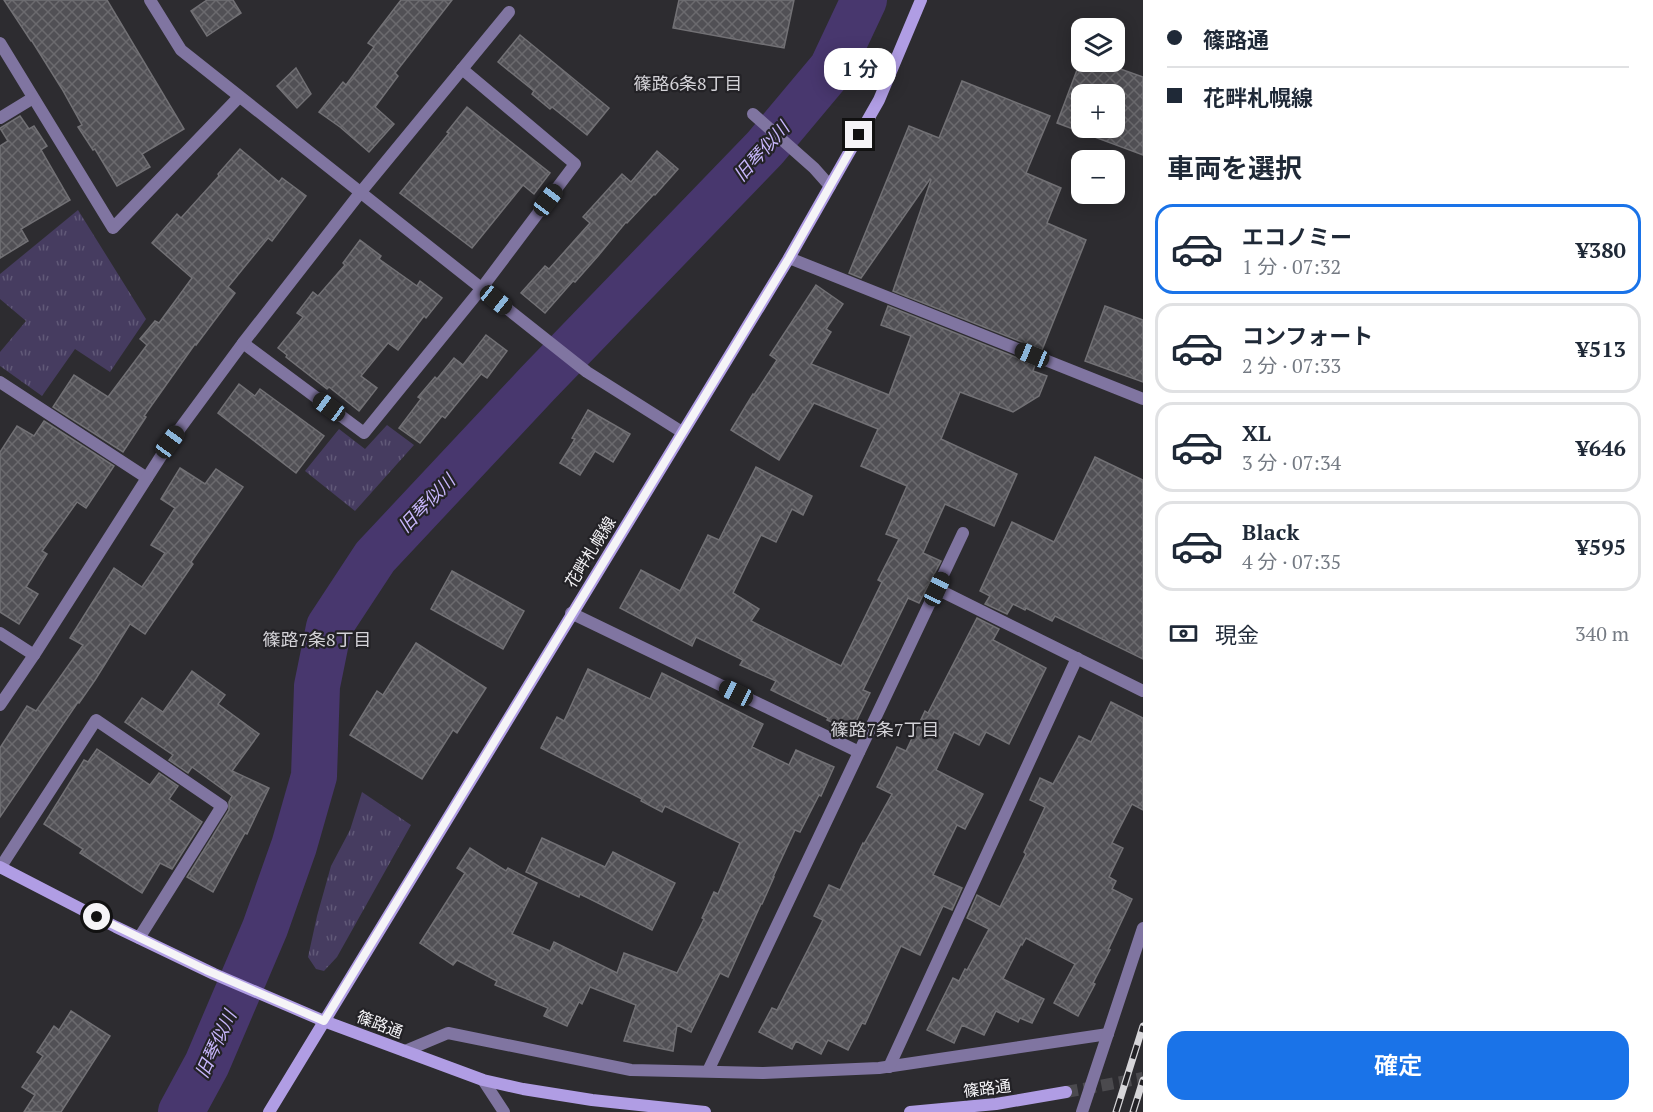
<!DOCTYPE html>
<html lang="ja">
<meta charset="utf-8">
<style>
:root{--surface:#fff;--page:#f6f6f7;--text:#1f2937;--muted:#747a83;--line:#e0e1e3;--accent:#1a73e8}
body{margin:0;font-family:"PT Serif","Noto Sans JP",serif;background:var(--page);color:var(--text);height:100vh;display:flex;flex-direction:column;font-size:22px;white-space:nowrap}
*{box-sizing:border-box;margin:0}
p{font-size:20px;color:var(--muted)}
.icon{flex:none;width:33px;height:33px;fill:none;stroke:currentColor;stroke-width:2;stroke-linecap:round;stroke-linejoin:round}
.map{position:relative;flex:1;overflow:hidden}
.details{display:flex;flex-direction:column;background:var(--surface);width:510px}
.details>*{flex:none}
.top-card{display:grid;align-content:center;height:132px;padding:0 24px;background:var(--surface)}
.controls{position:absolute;left:1071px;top:18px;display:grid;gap:12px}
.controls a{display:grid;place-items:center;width:54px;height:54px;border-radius:12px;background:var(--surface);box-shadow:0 3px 15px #0003;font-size:30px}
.end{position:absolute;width:27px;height:27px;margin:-14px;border:8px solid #f5f4f7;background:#111;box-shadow:0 0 0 3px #111}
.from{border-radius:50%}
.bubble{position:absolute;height:42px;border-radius:18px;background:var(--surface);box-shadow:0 3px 15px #0003;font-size:20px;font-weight:600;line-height:42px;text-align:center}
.car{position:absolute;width:18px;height:36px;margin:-18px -9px;border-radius:8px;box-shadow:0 0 4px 2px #0007;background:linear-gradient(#222 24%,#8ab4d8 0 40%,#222 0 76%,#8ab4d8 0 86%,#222 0)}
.top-card b{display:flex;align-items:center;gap:21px;height:57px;font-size:22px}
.top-card b+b{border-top:2px solid var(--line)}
.top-card i{width:15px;height:15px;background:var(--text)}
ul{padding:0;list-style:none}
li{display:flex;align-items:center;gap:18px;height:90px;margin:0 12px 9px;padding:0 12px;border:3px solid var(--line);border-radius:18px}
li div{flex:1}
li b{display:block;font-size:22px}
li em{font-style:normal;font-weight:600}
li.on{border-color:var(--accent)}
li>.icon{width:54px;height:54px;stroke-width:1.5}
h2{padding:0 24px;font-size:27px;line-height:72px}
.pay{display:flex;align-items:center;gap:15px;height:66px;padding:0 24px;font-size:22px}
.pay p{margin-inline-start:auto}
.primary-button{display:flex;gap:12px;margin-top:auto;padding:12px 24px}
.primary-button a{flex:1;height:69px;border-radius:18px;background:var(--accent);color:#fff;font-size:24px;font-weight:600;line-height:69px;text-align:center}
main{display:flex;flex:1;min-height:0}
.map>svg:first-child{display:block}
</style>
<main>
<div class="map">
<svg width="1143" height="1112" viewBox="0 0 1143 1112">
<defs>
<pattern id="park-tufts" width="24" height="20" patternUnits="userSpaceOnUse" patternTransform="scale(1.5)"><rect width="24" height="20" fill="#463c60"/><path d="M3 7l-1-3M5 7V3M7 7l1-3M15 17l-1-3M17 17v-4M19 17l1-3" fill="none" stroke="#615978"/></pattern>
<pattern id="building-cross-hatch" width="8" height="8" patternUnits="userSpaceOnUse" patternTransform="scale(1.5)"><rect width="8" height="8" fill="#515055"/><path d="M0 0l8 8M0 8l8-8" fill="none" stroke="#6b6a6e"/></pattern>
</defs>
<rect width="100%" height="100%" fill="#2d2c30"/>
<!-- park -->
<g fill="url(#park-tufts)">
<path d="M78,210l68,109 -36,53 -35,-23 -33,47 -42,-30v-14l26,-31 -26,-22v-25z"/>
<path d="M387,425l27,20 -59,66 -50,-40 34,-42 26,20z"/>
<path d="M362,792l49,33 -74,132 -13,14 -8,-2 -8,-12 9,-41 14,-50 19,-36z"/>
</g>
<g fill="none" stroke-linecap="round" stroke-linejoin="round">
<!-- river -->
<path stroke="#48376e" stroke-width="46" d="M181,1112l26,-48 58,-136 29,-82 20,-70 3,-90 12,-59 46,-70 163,-174 227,-235 67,-80 32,-68"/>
</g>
<!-- building -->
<g fill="url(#building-cross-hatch)" stroke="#727175" stroke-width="1.5" fill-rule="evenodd">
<path d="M4,0h103l77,129 -42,25 8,13 -33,19 -22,-37 -2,1 -15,-23 4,-2 -20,-36 -30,-48h-1z"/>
<path d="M207,0h26l8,13 -34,23 -16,-25z"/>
<path d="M401,0h51l-57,73 3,3 -23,31 19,17 -25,28 -29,-25 -21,-15 24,-30 3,3 28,-38 -6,-4z"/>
<path d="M679,0h115l-10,48 -111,-20z"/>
<path d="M520,35l89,73 -22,27 -35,-28 -2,2 -18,-15 2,-3 -36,-29z"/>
<path d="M1080,62h21l42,15v78l-86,-32zM1082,94h32v34h-32z"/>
<path d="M296,68l15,26 -14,14 -20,-22z"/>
<path d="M962,81l88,35 -24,57 35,15 -14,35 39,17 -44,110 -149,-59 38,-111 -1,-1 -69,99 -12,-5 60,-147 30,12z"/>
<path d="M467,107l83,66 -16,21 -11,-9 -51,63 -72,-55 49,-60 -2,-1z"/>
<path d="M20,116l9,13 5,-3 13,20 -6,4 29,50 -49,29 7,12 -28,17v-112l8,-5 -8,-13z"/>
<path d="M240,149l39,33 3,-4 24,18 -34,45 -4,-3 -40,49 7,6 -39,52 -1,-1 -51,72 2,1 -23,35 -70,-45 21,-32 34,22 39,-52 -7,-6 15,-18 4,2 33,-45 -40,-35 25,-29 4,4 38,-42 -1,-2z"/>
<path d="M657,151l21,18 -23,26 -1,-1 -27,29 -1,-1 -28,34 -23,26 -2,-1 -28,32 -24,-20 24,-27 4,3 41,-46 -7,-6 39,-43 9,8z"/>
<path d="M360,240l21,16 -2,3 38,27 3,-5 22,17 -16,20 -2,-2 -26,34 -10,-7 -27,33 16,12 -18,23 -30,-24 -2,2 -41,-32 1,-2 -9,-7 25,-31 -6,-4 16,-21 5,4 27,-31 -2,-2z"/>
<path d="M816,285l27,19 -17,25 5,3 -20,32 78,31 22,-59 -30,-11 7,-19 147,59 -2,6 14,5 -8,20 -26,16 -53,-20 -19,47 76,35 -23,52 -49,-22 -22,49 18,8 -22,42 -11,-5 -45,92 7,3 -19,39 -24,-12 1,-2 -57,-28 5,-9 -36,-16 3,-5 -47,-23 -4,9 -72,-38 21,-38 39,21 28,-56 11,5 37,-73 56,29 -9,19 -11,-6 -16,33 -15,-7 -28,58 26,16 -8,12 90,45 41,-84 -4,-2 21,-41 -13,-5 21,-48 -46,-20 17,-37 -64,-26 -35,57 -48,-30 22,-36 1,1 23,-35 -7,-5z"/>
<path d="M1105,306l38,14v62l-58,-21z"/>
<path d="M486,335l21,16 -20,27 -6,-4 -36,44 -3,-2 -22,27 -21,-15 22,-29 -3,-2 17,-20 2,2 17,-21 9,7z"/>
<path d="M239,384l16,12 5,-7 64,47 -28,37 -78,-60z"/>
<path d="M588,410l42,24 -17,28 -18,-11 -15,24 -20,-12 15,-24 -3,-1z"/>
<path d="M44,421l70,45 -28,42 -9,-6 -35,49 5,3 -21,33 12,7 -19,30 -19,-12v-160l17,-26 17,10z"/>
<path d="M1095,457l48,23v179l-88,-43 -3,5 -26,-13 -1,2 -12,-6 -6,10 -22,-10 5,-8 -10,-5 32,-69 42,20z"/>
<path d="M180,468l25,16 11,-15 27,18 -52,75 2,2 -48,70 -15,-10 -35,56 -16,23 -1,-1 -78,115v-69l27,-42 9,5 47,-66 -13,-7 44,-70 28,19 23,-34 -14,-8 24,-37 -14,-9z"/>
<path d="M452,571l72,40 -21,38 -72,-40z"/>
<path d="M977,618l22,11 -6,11 53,28 -37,76 -23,-12 -7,13 -25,-13 -18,38 47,24 -18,35 -8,-4 -24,50 29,13 -10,22 -9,-4 -23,49 -19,-9 -36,78 -3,-1 -14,27 -20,-10 -7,14 -25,-13 -4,8 -33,-17 13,-24 5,2 46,-90 -9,-4 15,-31 11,5 23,-47 1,1 28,-50 -15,-7 20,-40 9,4 19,-40 3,2z"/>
<path d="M416,643l70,45 -29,45 -4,-3 -31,49 -72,-44 27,-44 6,4z"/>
<path d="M588,669l62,30 12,-26 101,51 -11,23 37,18 7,-15 38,17 -13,29 -2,-1 -19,37 -5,-2 -22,47h1l-12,27h-1l-33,73 -8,-4 -29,59 -14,-7 -4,26 -49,-10 12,-36 -46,-18 -8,17 -3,-2 -12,24 -23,-10 4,-8 -53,-23 2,-4 -40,-21 -4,5 -33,-22 45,-70 -8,-5 13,-20 36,23 2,-3 29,15 -25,51 38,17 4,-9 63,31 7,-20 53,20 27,-54 -2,-1 12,-26 4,2 22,-51 -75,-37 -3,6 -21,-11 1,-2 -101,-51 16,-31 7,4z"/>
<path d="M192,671l33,24 -7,9 41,30 -27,37 37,17 -22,46 -2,-1 -32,59 -26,-15 42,-67v-8l3,-6 -40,-29 -4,6 -19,-13 4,-5 -48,-33 17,-24 21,14z"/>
<path d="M1111,702l32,16v92l-11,-6 -20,39 11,5 -14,29 7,4 -4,8 20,10 -24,51h2l-17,33 2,1 -17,32 -24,-13 21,-39 -49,-26 -4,7 -1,-1 -18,35 41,20 -12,24 -12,-5 -2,4 -22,-11 -12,24 -22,-10 -8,18 -27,-13 26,-52 6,3 6,-12 2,1 22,-41 -22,-11 10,-23 23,12 26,-53 -2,-2 21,-45 -15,-7 10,-22 13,6 26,-48 12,6z"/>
<path d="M97,749l53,36 9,-12 19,13 -9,13 33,23 -30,47 -12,-6 -18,30 -62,-40 3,-4 -39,-25 40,-64 4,2z"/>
<path d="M542,838l63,29 8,-15 62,31 -23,47 -72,-36 -1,3 -53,-25z"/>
<path d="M71,1011l39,25 -49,76h-37l11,-17 -13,-8 21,-31 -6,-4 17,-26 5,4z"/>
</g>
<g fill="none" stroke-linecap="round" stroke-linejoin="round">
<!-- secondary-tunnel -->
<path stroke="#4b4a4e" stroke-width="12" stroke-dasharray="12 6" stroke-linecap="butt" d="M1066,1092l77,-14"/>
<!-- lane -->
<path stroke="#8075a1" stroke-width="12" d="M753,114l61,54 16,18"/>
<!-- street -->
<g stroke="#8075a1" stroke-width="12">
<path d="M150,0l31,50 406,322 95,60"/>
<path d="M0,43l113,185 126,-131"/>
<path d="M0,118l33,-20"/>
<path d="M789,258l354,141"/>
<path d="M243,343l121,90 117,-144 94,-125 -113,-95"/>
<path d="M0,382l147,96"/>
<path d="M937,589l206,102"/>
<path d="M571,613l288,139"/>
<path d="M0,633l34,22"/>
<path d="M0,705l34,-50 136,-213 73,-99 117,-150 149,-181"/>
<path d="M0,868l96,-148 126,86 -83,132"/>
<path d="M405,1051l43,-18 183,37 132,3 116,-5 229,-34"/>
<path d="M889,1067l188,-409"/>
<path d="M708,1071l255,-538"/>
<path d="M483,1080l21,32"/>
<path d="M1082,1112l61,-184"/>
</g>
<!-- secondary -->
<g stroke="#b09de4" stroke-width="12">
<path d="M0,867l116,60 98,47 110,47 159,59 40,9 69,11 113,12"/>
<path d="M269,1112l520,-854 90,-158 42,-100"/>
<path d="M910,1112l86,-8 70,-12"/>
</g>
<!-- rail casing -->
<g stroke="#d7d6d9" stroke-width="7">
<g id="rail">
<path d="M1116,1112l27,-86"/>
<path d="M1133,1112l10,-32"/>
</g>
</g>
<!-- rail -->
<use href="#rail" stroke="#232226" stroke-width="4.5" stroke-dasharray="14" stroke-linecap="butt"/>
</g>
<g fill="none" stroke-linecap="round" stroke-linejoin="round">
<!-- route -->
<path stroke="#f5f4f7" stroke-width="8" d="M97,917l109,53 118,51 465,-763 70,-123"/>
</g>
<g text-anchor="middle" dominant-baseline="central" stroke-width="4.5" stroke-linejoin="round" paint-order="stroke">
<!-- street labels -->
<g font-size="16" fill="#f5f4f7" stroke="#232226">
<text transform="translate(590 552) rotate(-58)">花畔札幌線</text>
<text transform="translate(380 1024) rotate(21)">篠路通</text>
<text transform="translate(987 1088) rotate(-7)">篠路通</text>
</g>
<!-- neighbourhood labels -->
<g font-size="18" fill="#d3d2d7" stroke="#232226">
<text x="688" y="83">篠路6条8丁目</text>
<text x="317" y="639">篠路7条8丁目</text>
<text x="885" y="729">篠路7条7丁目</text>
</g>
<!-- water labels -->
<g font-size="18" font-style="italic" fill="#c7b6fb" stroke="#232226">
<text transform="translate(761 151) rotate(-48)">旧琴似川</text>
<text transform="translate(426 503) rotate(-46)">旧琴似川</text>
<text transform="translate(215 1044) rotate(-65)">旧琴似川</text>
</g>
</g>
</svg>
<div class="controls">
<a><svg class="icon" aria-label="layers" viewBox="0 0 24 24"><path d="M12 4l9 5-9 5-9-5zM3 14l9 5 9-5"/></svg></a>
<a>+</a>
<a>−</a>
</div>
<i class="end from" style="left:97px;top:917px"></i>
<i class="end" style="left:859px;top:135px"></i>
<div class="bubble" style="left:824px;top:48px;width:72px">1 分</div>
<i class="car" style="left:548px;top:200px;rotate:37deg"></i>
<i class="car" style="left:496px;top:300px;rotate:129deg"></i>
<i class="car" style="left:1032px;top:355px;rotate:292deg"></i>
<i class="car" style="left:329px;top:407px;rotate:306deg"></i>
<i class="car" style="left:170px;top:442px;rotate:36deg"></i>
<i class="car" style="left:937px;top:589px;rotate:25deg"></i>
<i class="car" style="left:736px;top:693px;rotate:296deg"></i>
</div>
<section class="details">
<div class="top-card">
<b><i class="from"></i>篠路通</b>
<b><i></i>花畔札幌線</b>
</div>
<h2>車両を選択</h2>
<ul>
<li class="on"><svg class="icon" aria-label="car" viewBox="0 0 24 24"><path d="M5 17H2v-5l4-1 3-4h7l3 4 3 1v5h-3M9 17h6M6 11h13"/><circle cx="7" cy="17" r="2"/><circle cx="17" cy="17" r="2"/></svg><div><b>エコノミー</b><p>1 分 · 07:32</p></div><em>¥380</em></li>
<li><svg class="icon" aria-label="car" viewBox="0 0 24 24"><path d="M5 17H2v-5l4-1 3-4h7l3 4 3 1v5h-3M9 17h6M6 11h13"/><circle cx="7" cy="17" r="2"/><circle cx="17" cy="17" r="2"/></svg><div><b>コンフォート</b><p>2 分 · 07:33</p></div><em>¥513</em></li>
<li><svg class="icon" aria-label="car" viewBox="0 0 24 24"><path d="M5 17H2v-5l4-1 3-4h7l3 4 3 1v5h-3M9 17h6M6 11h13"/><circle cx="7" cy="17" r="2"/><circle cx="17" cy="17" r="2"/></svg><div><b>XL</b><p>3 分 · 07:34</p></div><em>¥646</em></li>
<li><svg class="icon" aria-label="car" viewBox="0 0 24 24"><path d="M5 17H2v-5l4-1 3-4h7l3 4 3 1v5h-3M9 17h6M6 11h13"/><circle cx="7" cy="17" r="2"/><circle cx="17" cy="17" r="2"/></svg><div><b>Black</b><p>4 分 · 07:35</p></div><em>¥595</em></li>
</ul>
<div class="pay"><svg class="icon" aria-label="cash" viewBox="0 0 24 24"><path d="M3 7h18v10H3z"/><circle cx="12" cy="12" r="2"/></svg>現金<p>340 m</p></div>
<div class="primary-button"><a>確定</a></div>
</section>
</main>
